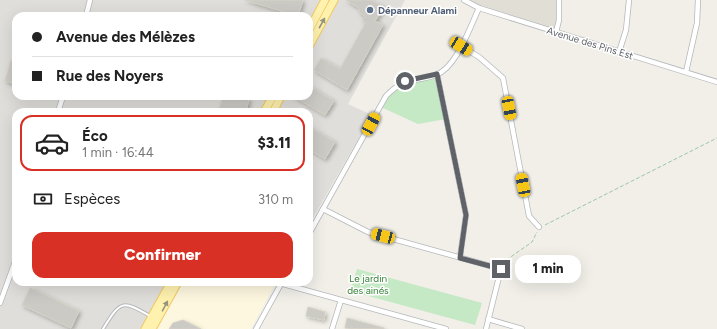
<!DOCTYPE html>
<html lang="fr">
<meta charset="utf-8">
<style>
:root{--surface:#fff;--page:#f6f6f6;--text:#222;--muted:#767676;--line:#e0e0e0;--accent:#d93025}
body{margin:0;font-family:Figtree,sans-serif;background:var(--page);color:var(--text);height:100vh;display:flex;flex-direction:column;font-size:15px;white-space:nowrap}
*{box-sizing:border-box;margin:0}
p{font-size:13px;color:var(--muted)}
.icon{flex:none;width:22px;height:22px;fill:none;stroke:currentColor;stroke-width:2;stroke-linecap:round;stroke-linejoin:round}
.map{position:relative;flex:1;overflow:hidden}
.sheet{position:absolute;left:12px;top:108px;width:301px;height:178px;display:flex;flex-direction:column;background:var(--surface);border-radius:12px;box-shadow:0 4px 16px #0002}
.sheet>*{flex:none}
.hud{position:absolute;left:12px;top:12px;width:301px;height:88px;border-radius:12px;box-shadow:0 4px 16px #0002;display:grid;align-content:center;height:88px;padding:0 20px;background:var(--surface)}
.end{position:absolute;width:18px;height:18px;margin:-9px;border:5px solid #5f6368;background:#fff;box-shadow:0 0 0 2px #fff}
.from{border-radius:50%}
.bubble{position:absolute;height:28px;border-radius:12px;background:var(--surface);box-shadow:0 4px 16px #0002;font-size:13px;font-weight:800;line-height:28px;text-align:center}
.car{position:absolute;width:12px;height:24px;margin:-12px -6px;border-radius:5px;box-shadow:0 0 3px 1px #0007;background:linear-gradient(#f5c518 24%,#345 0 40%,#f5c518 0 76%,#345 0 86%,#f5c518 0)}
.hud b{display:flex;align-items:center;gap:14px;height:38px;font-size:15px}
.hud b+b{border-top:1px solid var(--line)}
.hud i{width:10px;height:10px;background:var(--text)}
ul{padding:7px 0 0;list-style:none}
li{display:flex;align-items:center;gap:12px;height:56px;margin:0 8px 6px;padding:0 12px;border:2px solid transparent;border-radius:12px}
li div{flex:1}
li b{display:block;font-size:15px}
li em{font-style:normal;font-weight:800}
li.selected{border-color:var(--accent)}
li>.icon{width:36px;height:36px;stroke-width:1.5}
.pay{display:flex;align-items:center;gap:10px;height:44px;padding:0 20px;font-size:15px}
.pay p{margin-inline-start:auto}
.button{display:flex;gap:8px;margin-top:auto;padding:8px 20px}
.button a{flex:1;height:46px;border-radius:12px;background:var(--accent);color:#fff;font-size:16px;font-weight:800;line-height:46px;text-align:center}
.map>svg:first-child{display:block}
</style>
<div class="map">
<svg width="717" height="329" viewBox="0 0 717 329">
<defs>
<filter id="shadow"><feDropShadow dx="2" dy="2" stdDeviation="2" flood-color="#0004"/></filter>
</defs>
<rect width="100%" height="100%" fill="#f1efe8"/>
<!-- commercial -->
<path fill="#fef7e0" d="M173,282h103l-25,47h-103z"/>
<!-- industrial -->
<path fill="#e0deda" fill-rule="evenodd" d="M0,0h405l-57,104 24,11 -63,110v-113h-293v170h155l-28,47h-143zM16,16h293v80h-293z"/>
<!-- education -->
<path fill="#e1ded6" d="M464,0h95l1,4 -5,28 -76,-24z"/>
<!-- green -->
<g fill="#c5e8c5">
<path d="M436,75l10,44 -28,5 -37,-17 15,-21z"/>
<path d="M357,269l125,34 -7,22 -125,-34z"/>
</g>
<!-- building -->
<g fill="#cccac5" stroke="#d6d1c6" filter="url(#shadow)">
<path d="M245,0h58l-5,16z"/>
<path d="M346,0h24l14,7 -9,14 8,4 -36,65 -33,-20 7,-12 19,11 26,-47 -4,-2 3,-4 -5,-3 -1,-5z"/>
<path d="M11,60l5,2v22l-11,-3z"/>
<path d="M309,86l25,15 -9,14 -32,-19h16z"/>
<path d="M223,96h14l12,3 -3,13 -27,-2z"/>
<path d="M309,127l26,15 -10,17 -16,-10z"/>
<path d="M30,288l49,23 -8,17 -49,-23z"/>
<path d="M308,307l17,5 -1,8 -18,-4z"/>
<path d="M347,318l37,10v1l-39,-1z"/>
<path d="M183,320l18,9h-32l4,-6z"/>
</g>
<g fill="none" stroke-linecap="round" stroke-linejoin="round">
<!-- lane casing -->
<g stroke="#b5b8bc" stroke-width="4">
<path id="lane" d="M103,329c18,-29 19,-29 47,-13"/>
</g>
<!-- street casing -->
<g stroke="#b5b8bc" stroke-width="6">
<g id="street">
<path d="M464,0l15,8 238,74"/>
<path d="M86,16l4,-16"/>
<path d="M556,32l3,-12v-20"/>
<path d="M461,46l18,11 24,21 26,138 10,11"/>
<path d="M619,52l7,-22 3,-30"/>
<path d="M686,72l11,-49 1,-23"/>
<path d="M437,74l29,141 -6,42"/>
<path d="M58,112l5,-16"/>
<path d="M323,209l45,23 133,37 -15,60"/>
<path d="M309,234l77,-138c19,-20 27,-13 50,-21 21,-8 34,-48 43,-67"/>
<path d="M276,282l170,47"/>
<path d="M0,303l16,-44"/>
<path d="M488,319l34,10"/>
<path d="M256,329l26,-47"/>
<path d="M332,329l9,-29"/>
</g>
</g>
<!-- primary casing -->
<g stroke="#f2c960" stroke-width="9">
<g id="primary">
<path d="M309,30l16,-30"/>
<path d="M309,46l25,-46"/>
<path d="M264,112l9,-16"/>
<path d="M273,112l8,-16"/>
<path d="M145,329l26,-47"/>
<path d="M152,329l26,-47"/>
</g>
</g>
<!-- path -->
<g stroke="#9cc7a9" stroke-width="1" stroke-dasharray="4 2" stroke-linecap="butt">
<path d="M545,225l172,-87"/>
<path d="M503,265l2,-4 27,-19 5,-10"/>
</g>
<!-- lane -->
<use href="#lane" stroke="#fff" stroke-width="2"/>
<!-- street -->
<use href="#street" stroke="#fff" stroke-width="4.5"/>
<!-- primary -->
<use href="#primary" stroke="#fff2af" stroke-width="7"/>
</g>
<!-- one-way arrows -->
<defs><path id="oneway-solid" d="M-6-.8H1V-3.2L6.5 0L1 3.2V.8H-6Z"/></defs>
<g fill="#979581">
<use href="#oneway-solid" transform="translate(322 23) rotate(-61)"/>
<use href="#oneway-solid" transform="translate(165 306) rotate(-62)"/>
</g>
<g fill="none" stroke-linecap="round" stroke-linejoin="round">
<!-- route -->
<path stroke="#5f6368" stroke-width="5" d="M405,81l32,-7 29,141 -6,43 41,11"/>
</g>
<!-- markers -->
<circle fill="#5c6f8a" stroke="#fff" stroke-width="1.5" cx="370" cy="10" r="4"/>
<g text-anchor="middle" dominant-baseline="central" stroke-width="3" stroke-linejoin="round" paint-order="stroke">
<!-- service labels -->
<g font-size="10" font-weight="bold" fill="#4e5e75" stroke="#fff" text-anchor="start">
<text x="378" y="10">Dépanneur Alami</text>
</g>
<!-- street labels -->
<g font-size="10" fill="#5f6368" stroke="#fff">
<text transform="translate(590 43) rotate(17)">Avenue des Pins Est</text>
</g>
<!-- park labels -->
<g font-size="10" fill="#348238" stroke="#fff">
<text x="368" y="278">Le jardin<tspan x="368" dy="12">des ainés</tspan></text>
</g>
</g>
</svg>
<i class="end from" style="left:405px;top:81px"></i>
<i class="end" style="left:501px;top:269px"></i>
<div class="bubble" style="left:515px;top:255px;width:66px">1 min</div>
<i class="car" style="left:461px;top:46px;rotate:122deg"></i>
<i class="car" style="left:509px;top:108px;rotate:169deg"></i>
<i class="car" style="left:371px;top:124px;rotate:29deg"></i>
<i class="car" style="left:523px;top:185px;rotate:349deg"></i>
<i class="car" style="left:383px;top:236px;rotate:285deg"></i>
<div class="hud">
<b><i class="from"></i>Avenue des Mélèzes</b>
<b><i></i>Rue des Noyers</b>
</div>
<section class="sheet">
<ul>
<li class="selected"><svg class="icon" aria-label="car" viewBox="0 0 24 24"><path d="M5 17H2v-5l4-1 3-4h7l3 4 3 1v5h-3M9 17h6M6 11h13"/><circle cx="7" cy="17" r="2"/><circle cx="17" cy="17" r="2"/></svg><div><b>Éco</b><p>1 min · 16:44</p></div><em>$3.11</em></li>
</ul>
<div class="pay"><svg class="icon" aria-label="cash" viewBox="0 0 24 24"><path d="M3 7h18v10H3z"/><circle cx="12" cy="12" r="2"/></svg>Espèces<p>310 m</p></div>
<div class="button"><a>Confirmer</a></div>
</section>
</div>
